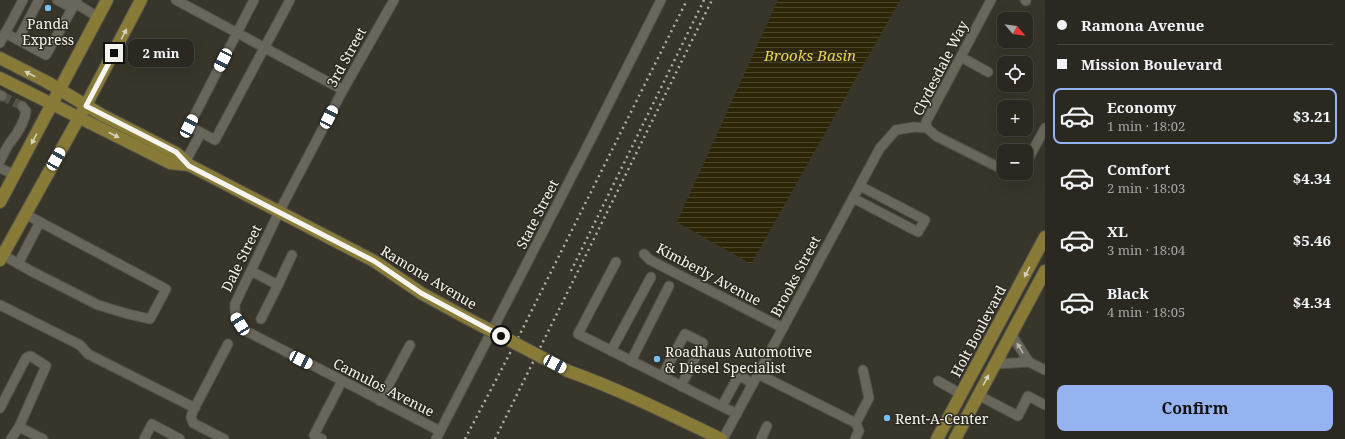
<!DOCTYPE html>
<meta charset="utf-8">
<style>
:root{--surface:#2a2820;--page:#323029;--text:#f1f3f6;--muted:#a5a6a5;--line:#46443e;--accent:#95b2f1}
body{margin:0;font-family:"Noto Serif",serif;background:var(--page);color:var(--text);height:100vh;display:flex;flex-direction:column;font-size:15px;white-space:nowrap}
*{box-sizing:border-box;margin:0}
p{font-size:13px;color:var(--muted)}
.icon{flex:none;width:22px;height:22px;fill:none;stroke:currentColor;stroke-width:2;stroke-linecap:round;stroke-linejoin:round}
.map{position:relative;flex:1;overflow:hidden}
.panel{display:flex;flex-direction:column;background:var(--surface);width:300px}
.panel>*{flex:none}
.guide{display:grid;align-content:center;height:88px;padding:0 12px;background:var(--surface)}
.needle{width:26px;rotate:118deg}
.controls{position:absolute;left:997px;top:12px;display:grid;gap:8px}
.controls a{display:grid;place-items:center;width:36px;height:36px;border-radius:8px;background:var(--surface);box-shadow:0 4px 16px #0002,0 0 0 1px var(--line);font-size:20px}
.end{position:absolute;width:18px;height:18px;margin:-9px;border:5px solid #f6f4ee;background:#111;box-shadow:0 0 0 2px #111}
.from{border-radius:50%}
.bubble{position:absolute;height:28px;border-radius:8px;background:var(--surface);box-shadow:0 4px 16px #0002,0 0 0 1px var(--line);font-size:13px;font-weight:700;line-height:28px;text-align:center}
.car{position:absolute;width:12px;height:24px;margin:-12px -6px;border-radius:5px;box-shadow:0 0 3px 1px #0007;background:linear-gradient(#fff 24%,#345 0 40%,#fff 0 76%,#345 0 86%,#fff 0)}
.guide b{display:flex;align-items:center;gap:14px;height:38px;font-size:15px}
.guide b+b{border-top:1px solid var(--line)}
.guide i{width:10px;height:10px;background:var(--text)}
ul{padding:0;list-style:none}
li{display:flex;align-items:center;gap:12px;height:56px;margin:0 8px 6px;padding:0 4px;border:2px solid transparent;border-radius:8px}
li div{flex:1}
li b{display:block;font-size:15px}
li em{font-style:normal;font-weight:700}
li.active{border-color:var(--accent)}
li>.icon{width:36px;height:36px;stroke-width:1.5}
.cta{display:flex;gap:8px;margin-top:auto;padding:8px 12px}
.cta a{flex:1;height:46px;border-radius:8px;background:var(--accent);color:#111;font-size:16px;font-weight:700;line-height:46px;text-align:center}
main{display:flex;flex:1;min-height:0}
.map>svg:first-child{display:block}
</style>
<main>
<div class="map">
<svg width="1045" height="439" viewBox="0 0 1045 439">
<defs>
<pattern id="water-rules" width="6" height="5" patternUnits="userSpaceOnUse"><rect width="6" height="5" fill="#2c2606"/><path d="M0 2.5h6" fill="none" stroke="#4b462b"/></pattern>
</defs>
<rect width="100%" height="100%" fill="#38362b"/>
<!-- water -->
<path fill="url(#water-rules)" d="M778,0h122l-149,264 -74,-42z"/>
<g fill="none" stroke-linecap="round" stroke-linejoin="round">
<!-- minor-tunnel -->
<path stroke="#545248" stroke-width="9" stroke-dasharray="9 4.5" stroke-linecap="butt" d="M2,96l20,10"/>
<!-- minor casing -->
<g stroke="#535148" stroke-width="11">
<g id="minor">
<path d="M57,0l15,8"/>
<path d="M70,0l28,17"/>
<path d="M176,0l167,90"/>
<path d="M254,0l-65,126 26,14 75,-140"/>
<path d="M394,0l-51,90 -64,122 -44,92c-1,12 3,19 11,27l194,100"/>
<path d="M1025,0l1,1"/>
<path d="M5,33l41,22 31,-55"/>
<path d="M18,40l21,-40"/>
<path d="M0,43l23,-43"/>
<path d="M961,57l27,15"/>
<path d="M0,95l2,1"/>
<path d="M927,128l-1,-6 65,-122"/>
<path d="M927,128l9,8 68,34"/>
<path d="M0,161c3,-6 6,-12 9,-17 8,-10 15,-20 17,-33l-4,-5"/>
<path d="M185,162l16,-29"/>
<path d="M1026,163l19,-35"/>
<path d="M0,168l15,7"/>
<path d="M1009,173h11"/>
<path d="M853,198l65,34 7,-12 -65,-34"/>
<path d="M644,254l6,6 133,68"/>
<path d="M3,255l28,16 67,34 30,9 22,5 16,-30 -141,-75"/>
<path d="M616,262l-38,72 159,80"/>
<path d="M18,264l22,-42"/>
<path d="M251,271l27,14 -17,34"/>
<path d="M278,285l14,-30"/>
<path d="M0,305l80,40 8,9 107,54"/>
<path d="M1011,334l18,28"/>
<path d="M611,351l40,-74"/>
<path d="M631,361l38,-75"/>
<path d="M995,364l34,-2 16,8"/>
<path d="M758,374l98,49 3,8 -4,8"/>
<path d="M662,376l23,-42 18,9 -22,43"/>
<path d="M938,381l23,13"/>
<path d="M978,395l40,21 10,-20 17,9"/>
<path d="M380,401l30,-56"/>
<path d="M722,406l17,-31 14,9"/>
<path d="M0,408l26,-50 4,-2 2,1 14,9 -27,61"/>
<path d="M856,423l13,-25 -6,-28"/>
<path d="M11,439l8,-12 24,12"/>
<path d="M144,439l8,-15 28,15"/>
<path d="M224,439l-31,-16 -2,-6 2,-6 35,-67"/>
<path d="M322,439l-8,-4 28,-54"/>
<path d="M436,439l155,-300 70,-139"/>
<path d="M723,439l157,-291 16,-18 18,-3 13,1"/>
<path d="M761,439l6,-13"/>
</g>
</g>
<!-- major casing -->
<g stroke="#535148" stroke-width="14">
<g id="major">
<path d="M0,58l47,24 55,33 74,38 13,12 185,96 47,32 40,22"/>
<path d="M0,78l170,85 19,2"/>
<path d="M0,202l107,-202"/>
<path d="M0,260l86,-155 55,-105"/>
<path d="M568,371c53,19 103,44 153,68"/>
<path d="M937,439l108,-202"/>
<path d="M955,439l90,-168"/>
</g>
</g>
<!-- minor -->
<use href="#minor" stroke="#69675c" stroke-width="9"/>
<!-- major -->
<use href="#major" stroke="#877b37" stroke-width="12"/>
<!-- rail -->
<g stroke="#b0aea6" stroke-width="2.5" stroke-dasharray="2 4" stroke-linecap="butt">
<path d="M571,271l133,-271"/>
<path d="M465,439l54,-103 168,-336"/>
<path d="M495,439l217,-439"/>
</g>
<!-- major-bridge casing -->
<g stroke="#535148" stroke-width="14" stroke-linecap="butt">
<path id="major-bridge" d="M461,315l107,56"/>
</g>
<!-- major-bridge -->
<use href="#major-bridge" stroke="#877b37" stroke-width="12"/>
</g>
<!-- one-way arrows -->
<defs><path id="oneway-solid" d="M-6-.8H1V-3.2L6.5 0L1 3.2V.8H-6Z"/></defs>
<g fill="#d5d0b7">
<use href="#oneway-solid" transform="translate(124 34) rotate(-62)"/>
<use href="#oneway-solid" transform="translate(30 74) rotate(-153)"/>
<use href="#oneway-solid" transform="translate(114 135) rotate(27)"/>
<use href="#oneway-solid" transform="translate(34 139) rotate(118)"/>
<use href="#oneway-solid" transform="translate(1027 272) rotate(118)"/>
<use href="#oneway-solid" transform="translate(986 380) rotate(-62)"/>
</g>
<use fill="#b7b5ac" href="#oneway-solid" transform="translate(1020 348) rotate(-121)"/>
<g fill="none" stroke-linecap="round" stroke-linejoin="round">
<!-- route -->
<path stroke="#f6f4ee" stroke-width="5" d="M114,53l-28,53 90,46 13,14 185,95 47,32 80,43"/>
</g>
<!-- markers -->
<g fill="#76c0f7" stroke="#2d2b21" stroke-width="1.5">
<circle cx="48" cy="8" r="4"/>
<circle cx="657" cy="359" r="4"/>
<circle cx="887" cy="418" r="4"/>
</g>
<g text-anchor="middle" dominant-baseline="central" stroke-width="3" stroke-linejoin="round" paint-order="stroke">
<!-- poi labels -->
<g font-size="14" fill="#f6f4ee" stroke="#2d2b21" text-anchor="start">
<text x="48" y="23" text-anchor="middle">Panda<tspan x="48" dy="16">Express</tspan></text>
<text x="665" y="351">Roadhaus Automotive<tspan x="665" dy="16">&amp; Diesel Specialist</tspan></text>
<text x="895" y="418">Rent-A-Center</text>
</g>
<!-- street labels -->
<g font-size="14" fill="#f6f4ee" stroke="#2d2b21">
<text transform="translate(346 57) rotate(-61)">3rd Street</text>
<text transform="translate(940 68) rotate(-63)">Clydesdale Way</text>
<text transform="translate(537 214) rotate(-63)">State Street</text>
<text transform="translate(241 258) rotate(-64)">Dale Street</text>
<text transform="translate(709 274) rotate(28)">Kimberly Avenue</text>
<text transform="translate(795 276) rotate(-62)">Brooks Street</text>
<text transform="translate(429 277) rotate(31)">Ramona Avenue</text>
<text transform="translate(978 331) rotate(-62)">Holt Boulevard</text>
<text transform="translate(384 387) rotate(27)">Camulos Avenue</text>
</g>
<!-- water labels -->
<g font-size="15" font-style="italic" fill="#ecd34e" stroke="#2d2b21">
<text x="810" y="55">Brooks Basin</text>
</g>
</g>
</svg>
<div class="controls">
<a><svg class="needle" viewBox="-14 -14 28 28"><path d="M0-13l5 13h-10z" fill="#e53935"/><path d="M0 13l5-13h-10z" fill="#a5a6a5"/></svg></a>
<a><svg class="icon" aria-label="locate" viewBox="0 0 24 24"><circle cx="12" cy="12" r="6"/><path d="M12 2v4M12 18v4M2 12h4M18 12h4"/></svg></a>
<a>+</a>
<a>−</a>
</div>
<i class="end from" style="left:501px;top:336px"></i>
<i class="end" style="left:114px;top:53px"></i>
<div class="bubble" style="left:128px;top:39px;width:66px">2 min</div>
<i class="car" style="left:223px;top:60px;rotate:207deg"></i>
<i class="car" style="left:329px;top:117px;rotate:27deg"></i>
<i class="car" style="left:189px;top:126px;rotate:27deg"></i>
<i class="car" style="left:56px;top:159px;rotate:30deg"></i>
<i class="car" style="left:240px;top:324px;rotate:328deg"></i>
<i class="car" style="left:301px;top:360px;rotate:117deg"></i>
<i class="car" style="left:555px;top:364px;rotate:118deg"></i>
</div>
<section class="panel">
<div class="guide">
<b><i class="from"></i>Ramona Avenue</b>
<b><i></i>Mission Boulevard</b>
</div>
<ul>
<li class="active"><svg class="icon" aria-label="car" viewBox="0 0 24 24"><path d="M5 17H2v-5l4-1 3-4h7l3 4 3 1v5h-3M9 17h6M6 11h13"/><circle cx="7" cy="17" r="2"/><circle cx="17" cy="17" r="2"/></svg><div><b>Economy</b><p>1 min · 18:02</p></div><em>$3.21</em></li>
<li><svg class="icon" aria-label="car" viewBox="0 0 24 24"><path d="M5 17H2v-5l4-1 3-4h7l3 4 3 1v5h-3M9 17h6M6 11h13"/><circle cx="7" cy="17" r="2"/><circle cx="17" cy="17" r="2"/></svg><div><b>Comfort</b><p>2 min · 18:03</p></div><em>$4.34</em></li>
<li><svg class="icon" aria-label="car" viewBox="0 0 24 24"><path d="M5 17H2v-5l4-1 3-4h7l3 4 3 1v5h-3M9 17h6M6 11h13"/><circle cx="7" cy="17" r="2"/><circle cx="17" cy="17" r="2"/></svg><div><b>XL</b><p>3 min · 18:04</p></div><em>$5.46</em></li>
<li><svg class="icon" aria-label="car" viewBox="0 0 24 24"><path d="M5 17H2v-5l4-1 3-4h7l3 4 3 1v5h-3M9 17h6M6 11h13"/><circle cx="7" cy="17" r="2"/><circle cx="17" cy="17" r="2"/></svg><div><b>Black</b><p>4 min · 18:05</p></div><em>$4.34</em></li>
</ul>
<div class="cta"><a>Confirm</a></div>
</section>
</main>
